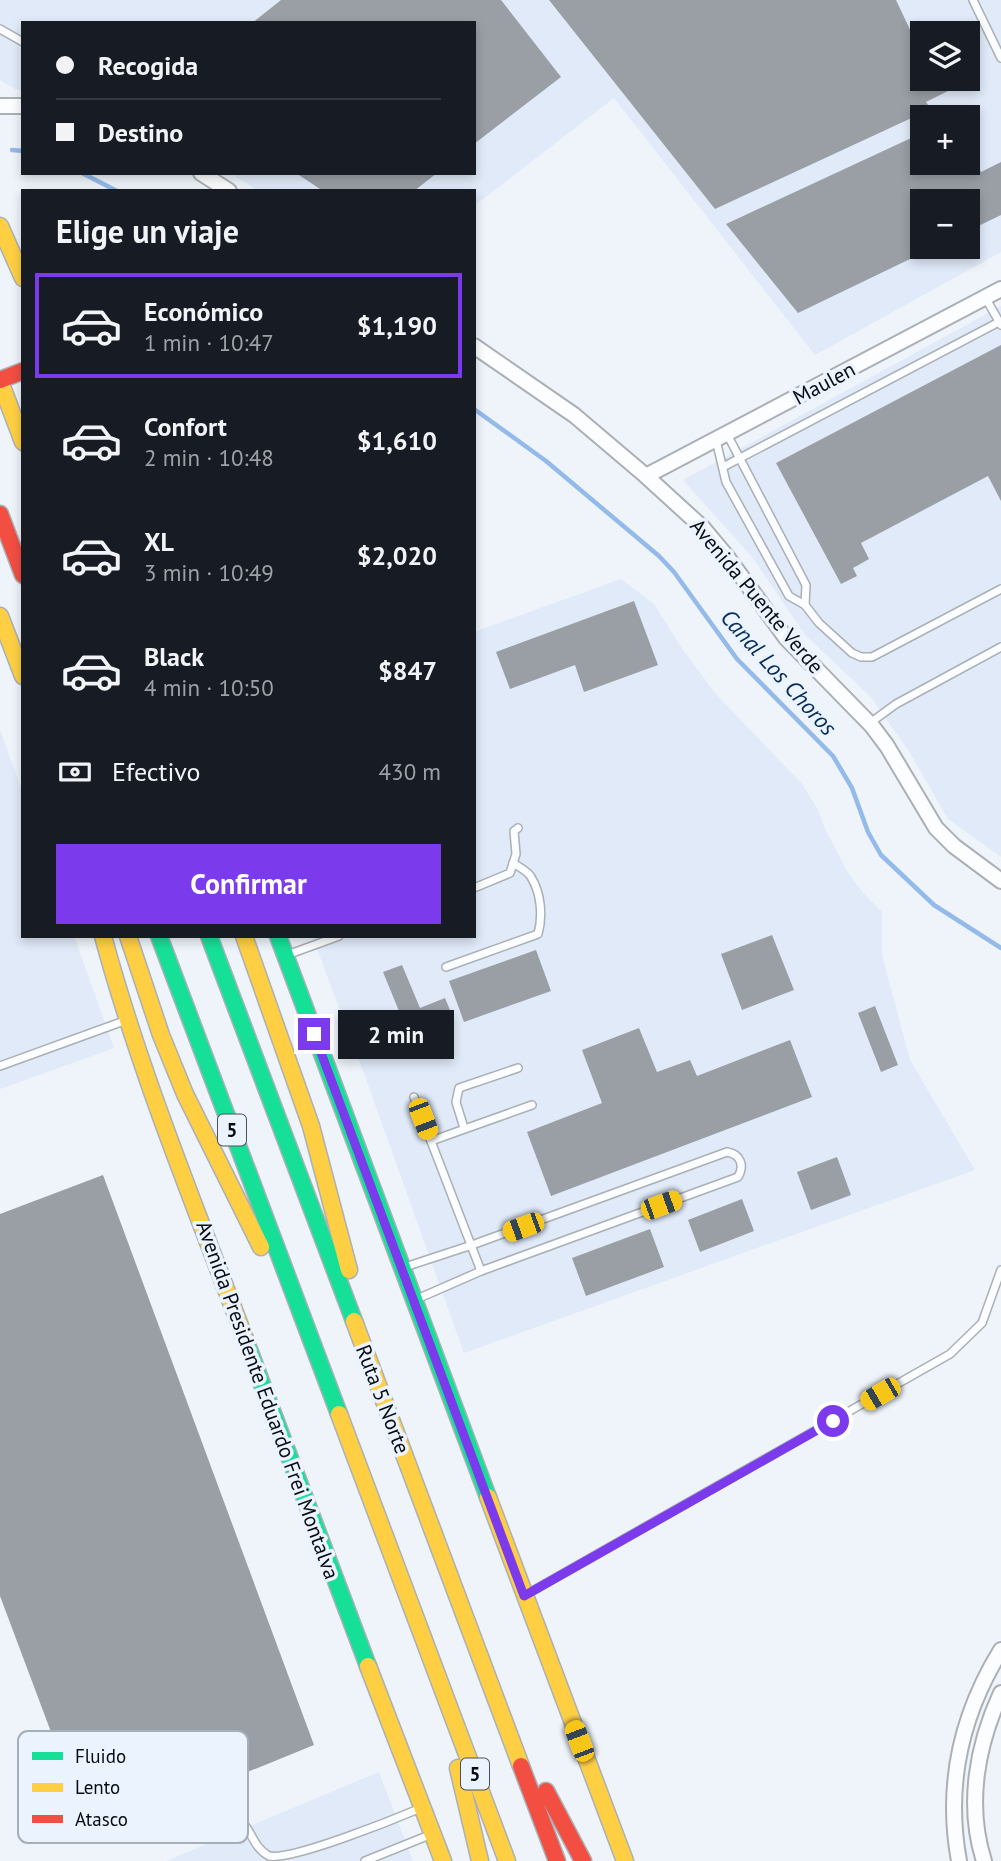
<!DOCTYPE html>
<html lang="es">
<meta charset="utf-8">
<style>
:root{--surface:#171b24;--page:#242831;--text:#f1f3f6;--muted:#9ea1a6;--line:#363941;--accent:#7c3aed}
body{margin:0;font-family:"PT Sans",sans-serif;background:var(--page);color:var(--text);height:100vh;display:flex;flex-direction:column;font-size:26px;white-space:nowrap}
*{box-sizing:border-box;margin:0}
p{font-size:23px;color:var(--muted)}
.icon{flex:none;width:38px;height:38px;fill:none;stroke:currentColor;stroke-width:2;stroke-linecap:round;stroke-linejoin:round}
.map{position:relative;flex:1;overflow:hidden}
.panel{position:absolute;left:21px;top:189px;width:455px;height:749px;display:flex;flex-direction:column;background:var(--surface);border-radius:0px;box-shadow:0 4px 10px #0003}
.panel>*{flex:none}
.hud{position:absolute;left:21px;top:21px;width:455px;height:154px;border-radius:0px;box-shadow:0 4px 10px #0003;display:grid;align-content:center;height:154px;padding:0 35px;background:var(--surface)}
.tools{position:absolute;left:910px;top:21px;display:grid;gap:14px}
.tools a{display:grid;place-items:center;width:70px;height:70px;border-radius:0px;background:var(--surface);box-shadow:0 4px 10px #0003;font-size:35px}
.end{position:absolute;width:32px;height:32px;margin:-16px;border:9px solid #7c3aed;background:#fff;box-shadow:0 0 0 4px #fff}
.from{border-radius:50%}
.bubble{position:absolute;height:49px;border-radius:0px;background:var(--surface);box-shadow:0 4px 10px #0003;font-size:23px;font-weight:600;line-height:49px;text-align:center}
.car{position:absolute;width:21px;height:42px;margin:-21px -10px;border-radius:9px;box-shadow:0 0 5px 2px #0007;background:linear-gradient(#f5c518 24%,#345 0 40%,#f5c518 0 76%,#345 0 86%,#f5c518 0)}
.hud b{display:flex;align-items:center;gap:24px;height:66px;font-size:26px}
.hud b+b{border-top:2px solid var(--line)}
.hud i{width:18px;height:18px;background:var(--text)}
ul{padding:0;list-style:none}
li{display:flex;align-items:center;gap:21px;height:105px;margin:0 14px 10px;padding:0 21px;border:4px solid transparent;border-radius:0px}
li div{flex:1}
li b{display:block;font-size:26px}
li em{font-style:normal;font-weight:600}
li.current{border-color:var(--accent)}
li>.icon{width:63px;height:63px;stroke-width:1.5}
h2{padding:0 35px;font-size:32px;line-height:84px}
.pay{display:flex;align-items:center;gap:18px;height:77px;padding:0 35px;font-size:26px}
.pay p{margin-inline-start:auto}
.button{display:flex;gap:14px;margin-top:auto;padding:14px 35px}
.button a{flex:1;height:80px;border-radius:0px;background:var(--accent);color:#fff;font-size:28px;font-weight:600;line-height:80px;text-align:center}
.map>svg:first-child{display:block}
</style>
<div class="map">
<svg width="1001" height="1861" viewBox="0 0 1001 1861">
<rect width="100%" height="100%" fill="#eef4fa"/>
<!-- built -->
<g fill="#e0eaf8" fill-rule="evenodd">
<path d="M0,0h1001v252l-186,103 -201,-257 -140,108v-15h-216l-28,-18h244v-150h-451v67l-8,-1 -15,-9zM922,33h46v46h-46zM922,117h46v46h-46zM922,201h46v46h-46z"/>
<path d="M1001,306v551l-53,-38 -38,-66 -40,-57 -64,-60 -54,-79 -69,-77z"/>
<path d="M621,579l33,25 29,46 32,43 87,91 15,24 8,21 22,42 16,22 19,19v43l28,105 65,110 -511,183 -98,-274 -54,-143h162v-304z"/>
<path d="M0,730l23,63v143h51l40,112 -114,41z"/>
<path d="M379,1772l34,89h-247z"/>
</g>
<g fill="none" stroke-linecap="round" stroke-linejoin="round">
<!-- stream -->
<g stroke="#94baea" stroke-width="4.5">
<path d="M12,150l11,1"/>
<path d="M82,173l35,18"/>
<path d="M474,409l72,52 113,95 15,16 63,87 96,97 19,32 16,44 13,23 53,50 67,43"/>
</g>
</g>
<!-- building -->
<g fill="#9a9fa5">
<path d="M281,0h220l60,77 -87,67v-121h-222z"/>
<path d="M549,0h347l26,55v24h35l3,6 -34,17 5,7 -216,100z"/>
<path d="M922,133v30h46v-18l13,27 20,-10v53l-33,16v-30h-46v46h13l-137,66 -72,-89z"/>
<path d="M296,173h141l-23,18h-91z"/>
<path d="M1001,345v156l-13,-25 -127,67 8,16 -16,9 4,8 -16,8 -65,-121z"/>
<path d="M634,601l24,64 -74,27 -9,-27 -65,24 -14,-37z"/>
<path d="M772,935l22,55 -52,20 -21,-56z"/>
<path d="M536,950l15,41 -87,31 -15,-41z"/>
<path d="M402,965l18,43 25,-10 7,17 -27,11 2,5 -17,7 -27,-66z"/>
<path d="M875,1006l23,59 -17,7 -23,-59z"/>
<path d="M639,1028l18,44 33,-12 7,16 93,-36 22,57 -261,99 -24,-64 75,-29 -20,-53z"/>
<path d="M837,1157l14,38 -40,15 -14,-38z"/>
<path d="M103,1175l211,570 -224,91 -90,-240v-382z"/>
<path d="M742,1199l12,32 -54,21 -12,-32z"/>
<path d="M650,1229l14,38 -78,29 -14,-38z"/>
</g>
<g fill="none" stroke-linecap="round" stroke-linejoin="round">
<!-- lane casing -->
<g stroke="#aab0b6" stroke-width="10">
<g id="lane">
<path d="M973,0l28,58"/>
<path d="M0,29l23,13"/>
<path d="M985,297l16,28"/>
<path d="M727,434l79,151 -1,20"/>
<path d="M716,440l10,42 63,114 16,9 14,18 33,30 9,4h11l129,-68"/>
<path d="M723,467l276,-145"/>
<path d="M870,723l26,-19 105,-57"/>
<path d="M474,888l36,-15 6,-19 -2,-23 4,-3"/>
<path d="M287,955l52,-19"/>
<path d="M446,967l92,-33c5,-18 3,-41 -7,-57 -3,-6 -12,-10 -18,-14"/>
<path d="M0,1066l124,-45"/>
<path d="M414,1097l67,174"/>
<path d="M464,1128l-8,-26 3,-14 59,-20"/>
<path d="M431,1141l101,-36"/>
<path d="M405,1267l67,-22 255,-93c13,2 18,13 11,25l-257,94 -64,28"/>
<path d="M527,1594l423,-240 32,-31 19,-53"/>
<path d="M120,1834c29,12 70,-9 99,-19 34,-3 27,29 50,41 22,5 126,-37 152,-48"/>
<path d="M365,1861l67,-27"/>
</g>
</g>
<!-- street casing -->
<g stroke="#aab0b6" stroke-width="18">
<g id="street">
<path d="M0,106h23"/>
<path d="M201,173l28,18"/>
<path d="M474,346l100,69 72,61 57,52 25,30 58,80 86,88 15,20 49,82 18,18 47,35"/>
<path d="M646,476l355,-187"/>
<path d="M959,1861c-14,-76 2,-146 42,-211"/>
<path d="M984,1861c-18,-56 -7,-116 17,-168"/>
</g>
</g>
<!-- fast casing -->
<g stroke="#aab0b6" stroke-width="19">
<g id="fast">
<path d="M159,936l180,478"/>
<path d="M209,936l145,385"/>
<path d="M278,936l210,561"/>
<path d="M245,1339l123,327"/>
</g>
</g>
<!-- slow casing -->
<g stroke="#aab0b6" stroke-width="19">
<g id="slow">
<path d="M0,226l23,52"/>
<path d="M0,381l23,61"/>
<path d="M0,616l23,60"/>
<path d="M103,936c37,137 92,270 142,403"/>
<path d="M128,936l33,99 24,59 76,153"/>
<path d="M244,936l67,190 38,144"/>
<path d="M354,1321l167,445"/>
<path d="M339,1414l168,447"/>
<path d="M488,1497l137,364"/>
<path d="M368,1666l75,195"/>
<path d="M458,1768l22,93"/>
</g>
</g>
<!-- jam casing -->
<g stroke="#aab0b6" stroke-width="19">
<g id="jam">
<path d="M0,380l23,-9"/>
<path d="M0,514l23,61"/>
<path d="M521,1766l36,95"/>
<path d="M546,1791l37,70"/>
</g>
</g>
<!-- lane -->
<use href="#lane" stroke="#fcfdfe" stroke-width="7"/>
<!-- street -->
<use href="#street" stroke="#fcfdfe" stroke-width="14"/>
<!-- fast -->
<use href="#fast" stroke="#16e098" stroke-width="16"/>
<!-- slow -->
<use href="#slow" stroke="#ffcf43" stroke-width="16"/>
<!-- jam -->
<use href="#jam" stroke="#f24e42" stroke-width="16"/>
</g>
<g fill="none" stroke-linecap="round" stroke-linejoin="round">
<!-- route -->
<path stroke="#7c3aed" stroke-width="9" d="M314,1034l210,562 309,-175"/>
</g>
<g text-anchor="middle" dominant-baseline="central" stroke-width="7" stroke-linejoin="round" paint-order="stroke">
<!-- shield labels -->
<g fill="#eaf3fe" stroke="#4c5159" stroke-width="2">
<rect x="218" y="1114.5" width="28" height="31" rx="5"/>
<rect x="461" y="1758.5" width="28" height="31" rx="5"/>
</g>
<g font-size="19" font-weight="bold" fill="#080c12">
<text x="232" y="1130">5</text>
<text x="475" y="1774">5</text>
</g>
<!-- street labels -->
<g font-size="21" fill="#080c12" stroke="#eaf3fe">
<text transform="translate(824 383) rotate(-28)">Maulen</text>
<text transform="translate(757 596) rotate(50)">Avenida Puente Verde</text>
<text transform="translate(383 1399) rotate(69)">Ruta 5 Norte</text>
<text transform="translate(268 1400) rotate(70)">Avenida Presidente Eduardo Frei Montalva</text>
</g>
<!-- water labels -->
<g font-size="23" font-style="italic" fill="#082c55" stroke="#eaf3fe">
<text transform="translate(779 672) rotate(48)">Canal Los Choros</text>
</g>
</g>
<!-- legend -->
<rect x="18" y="1731" width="230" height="112" rx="10" fill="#eaf3fe" stroke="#a6aeb7" stroke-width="2"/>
<rect x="32" y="1752" width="31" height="8" fill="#16e098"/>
<rect x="32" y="1783" width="31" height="9" fill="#ffcf43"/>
<rect x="32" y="1815" width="31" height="8" fill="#f24e42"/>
<g font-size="19" fill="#080c12">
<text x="75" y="1763">Fluido</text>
<text x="75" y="1794">Lento</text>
<text x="75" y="1826">Atasco</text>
</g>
</svg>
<div class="tools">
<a><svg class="icon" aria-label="layers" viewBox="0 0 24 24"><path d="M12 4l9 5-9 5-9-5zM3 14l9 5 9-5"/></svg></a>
<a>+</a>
<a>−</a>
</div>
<i class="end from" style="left:833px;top:1421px"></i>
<i class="end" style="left:314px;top:1034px"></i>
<div class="bubble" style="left:338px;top:1010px;width:116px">2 min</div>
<i class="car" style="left:423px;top:1119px;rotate:159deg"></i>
<i class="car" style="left:661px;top:1205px;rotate:70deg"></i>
<i class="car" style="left:523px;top:1227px;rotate:250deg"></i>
<i class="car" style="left:880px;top:1394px;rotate:240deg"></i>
<i class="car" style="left:579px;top:1741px;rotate:339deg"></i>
<div class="hud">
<b><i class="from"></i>Recogida</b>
<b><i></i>Destino</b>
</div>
<section class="panel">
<h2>Elige un viaje</h2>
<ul>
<li class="current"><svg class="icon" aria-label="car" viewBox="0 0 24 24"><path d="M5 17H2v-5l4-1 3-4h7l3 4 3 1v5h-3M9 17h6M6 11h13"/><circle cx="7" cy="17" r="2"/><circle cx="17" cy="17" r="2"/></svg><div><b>Económico</b><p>1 min · 10:47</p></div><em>$1,190</em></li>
<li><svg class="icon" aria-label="car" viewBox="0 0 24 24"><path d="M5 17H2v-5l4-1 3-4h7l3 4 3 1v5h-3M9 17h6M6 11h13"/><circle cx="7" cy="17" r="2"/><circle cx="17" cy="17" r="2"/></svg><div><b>Confort</b><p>2 min · 10:48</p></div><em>$1,610</em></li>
<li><svg class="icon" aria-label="car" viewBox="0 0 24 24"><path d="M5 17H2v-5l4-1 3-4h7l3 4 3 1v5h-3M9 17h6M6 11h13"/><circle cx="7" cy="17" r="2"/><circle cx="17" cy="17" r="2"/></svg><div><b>XL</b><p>3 min · 10:49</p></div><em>$2,020</em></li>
<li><svg class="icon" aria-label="car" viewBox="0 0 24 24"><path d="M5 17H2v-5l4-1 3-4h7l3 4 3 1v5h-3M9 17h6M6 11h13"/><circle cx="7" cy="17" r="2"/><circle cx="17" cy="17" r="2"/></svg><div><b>Black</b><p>4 min · 10:50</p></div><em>$847</em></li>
</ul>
<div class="pay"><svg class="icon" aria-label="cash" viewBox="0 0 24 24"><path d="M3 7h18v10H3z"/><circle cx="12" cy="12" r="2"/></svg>Efectivo<p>430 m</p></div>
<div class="button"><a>Confirmar</a></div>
</section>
</div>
